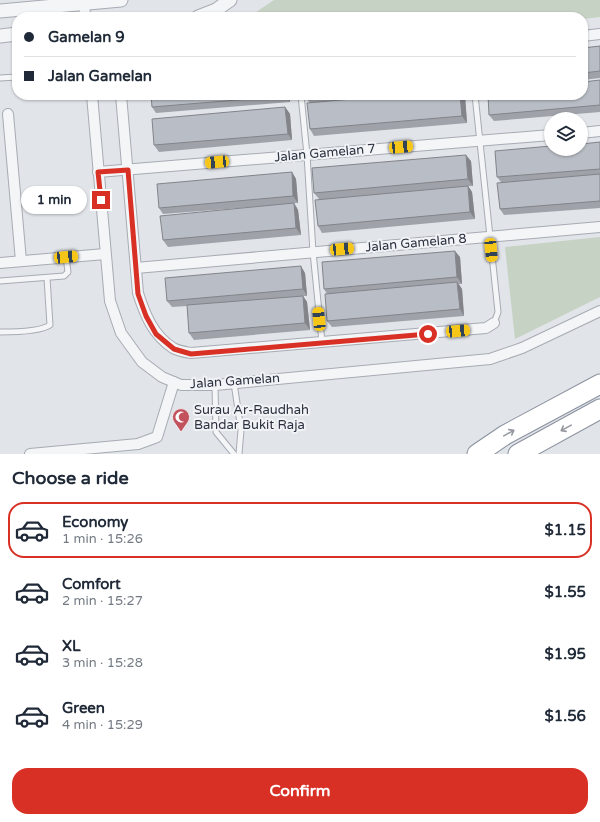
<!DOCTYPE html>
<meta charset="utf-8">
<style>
:root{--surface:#fff;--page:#f2f2f3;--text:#1f2937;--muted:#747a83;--line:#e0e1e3;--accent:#d93025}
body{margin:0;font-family:"Varela Round",sans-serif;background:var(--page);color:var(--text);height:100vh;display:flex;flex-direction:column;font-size:15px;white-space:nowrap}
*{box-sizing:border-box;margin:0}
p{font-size:13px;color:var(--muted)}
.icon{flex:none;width:22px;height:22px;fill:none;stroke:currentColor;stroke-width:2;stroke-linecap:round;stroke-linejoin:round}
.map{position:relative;height:454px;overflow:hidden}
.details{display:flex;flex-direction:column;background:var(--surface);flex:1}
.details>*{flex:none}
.guide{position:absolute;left:12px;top:12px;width:576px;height:88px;border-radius:16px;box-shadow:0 1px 3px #0004;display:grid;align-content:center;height:88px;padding:0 12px;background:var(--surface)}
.fabs{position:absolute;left:544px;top:112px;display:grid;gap:8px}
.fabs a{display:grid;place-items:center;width:44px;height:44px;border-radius:50%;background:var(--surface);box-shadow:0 1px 3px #0004;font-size:20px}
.end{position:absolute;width:18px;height:18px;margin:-9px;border:5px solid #d93025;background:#fff;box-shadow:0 0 0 2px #fff}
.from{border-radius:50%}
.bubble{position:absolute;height:28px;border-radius:14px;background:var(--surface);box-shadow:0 1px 3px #0004;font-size:13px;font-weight:800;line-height:28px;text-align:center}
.car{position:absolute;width:12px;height:24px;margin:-12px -6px;border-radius:5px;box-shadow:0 0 3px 1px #0007;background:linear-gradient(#f5c518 24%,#345 0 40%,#f5c518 0 76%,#345 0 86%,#f5c518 0)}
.guide b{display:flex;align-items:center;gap:14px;height:38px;font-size:15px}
.guide b+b{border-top:1px solid var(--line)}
.guide i{width:10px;height:10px;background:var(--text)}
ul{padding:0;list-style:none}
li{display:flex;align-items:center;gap:12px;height:56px;margin:0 8px 6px;padding:0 4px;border:2px solid transparent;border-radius:16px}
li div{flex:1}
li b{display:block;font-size:15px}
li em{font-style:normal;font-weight:800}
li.on{border-color:var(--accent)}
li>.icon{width:36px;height:36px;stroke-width:1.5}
h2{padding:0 12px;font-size:18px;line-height:48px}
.primary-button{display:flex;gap:8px;margin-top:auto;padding:8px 12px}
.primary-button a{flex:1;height:46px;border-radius:16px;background:var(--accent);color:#fff;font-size:16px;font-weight:800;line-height:46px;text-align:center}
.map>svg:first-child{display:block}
</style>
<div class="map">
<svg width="600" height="454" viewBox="0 0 600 454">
<rect width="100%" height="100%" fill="#e1e4e9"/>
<!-- green -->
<g fill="#c6d2c3">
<path d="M274,0h326v17l-17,2v-2h-334z"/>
<path d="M600,237v60l-85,42 -10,-92z"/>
</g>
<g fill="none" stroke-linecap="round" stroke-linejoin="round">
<!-- service casing -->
<g stroke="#a7abb3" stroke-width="7">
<g id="service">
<path d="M0,78l17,-1"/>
<path d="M301,95l6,60 6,97 9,90"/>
<path d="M475,95l23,217 -4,11"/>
<path d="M0,281l64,-5 4,-4 -2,-15"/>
<path d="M0,332c12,0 40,0 50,-7l-3,-47"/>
<path d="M234,383l7,47 -2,24"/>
<path d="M215,385l1,47 18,22"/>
</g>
</g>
<!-- minor casing -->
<g stroke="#a7abb3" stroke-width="12">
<g id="minor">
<path d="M84,0l1,17"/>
<path d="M583,36l17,-2"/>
<path d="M92,95l18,206 11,32 21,29 20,15 19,8h34l275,-26 32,-11 78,-37"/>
<path d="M121,95l17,198c7,22 15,42 35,55 5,3 12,4 18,5l295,-25 8,-5"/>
<path d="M8,114l13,147"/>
<path d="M581,133l19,-2"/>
<path d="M98,172l453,-37"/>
<path d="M0,263l105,-9"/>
<path d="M136,268l464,-41"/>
<path d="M30,454l108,-10 19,-7 17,-55"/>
</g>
</g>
<!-- tertiary casing -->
<g stroke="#a7abb3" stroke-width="15">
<g id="tertiary">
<path d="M0,11l121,-11"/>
<path d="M198,17l18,-7 14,-10"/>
<path d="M0,36l17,-2"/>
</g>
</g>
<!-- motorway casing -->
<g stroke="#8a919e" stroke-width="21">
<g id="motorway">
<path d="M477,454l28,-19 95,-51"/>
<path d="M518,454l82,-45"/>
</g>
</g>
<!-- service -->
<use href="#service" stroke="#f4f5f7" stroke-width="5"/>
<!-- minor -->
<use href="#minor" stroke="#f4f5f7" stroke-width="10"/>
<!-- tertiary -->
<use href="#tertiary" stroke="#f4f5f7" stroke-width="13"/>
<!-- motorway -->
<use href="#motorway" stroke="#fff" stroke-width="19"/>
</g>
<!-- wall -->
<g fill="#9fa3a9">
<path d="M600,46v32l-17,2v-32z"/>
<path d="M600,80v32l-106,9 -5,-6z"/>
<path d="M151,95h139v7l-134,11 -4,-6z"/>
<path d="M306,95h158l1,1 2,27 -153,13 -4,-7v-26l-4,-5z"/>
<path d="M285,107l5,7 2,26 -133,12 -5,-7z"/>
<path d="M600,142v66l-96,7 -4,-6 1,-27 -4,-5z"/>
<path d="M471,161l2,25h-5l4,6 3,27 -153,14 -4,-7 1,-27 -5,-6z"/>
<path d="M292,172l4,7 2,24h-4l4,7 3,25 -133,12 -5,-7 103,-34 -103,8 -4,-6z"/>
<path d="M460,257l2,27h-3l3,5 2,27 -132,11 -5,-6v-27l-3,-5z"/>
<path d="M305,273l2,23h-4l4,6 3,28 -116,10 -5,-7 -2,-27 -15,1 -5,-6z"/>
</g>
<!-- shaded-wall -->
<g fill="#82848a">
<path d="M285,95h5v7l-4,-6z"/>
<path d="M460,95h4l1,1 2,27 -5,-7z"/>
<path d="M285,107l5,7 2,26 -4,-6z"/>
<path d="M466,155l5,6 2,25 -5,-7z"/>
<path d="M292,172l4,7 2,24 -5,-7z"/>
<path d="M468,186l4,6 3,27 -5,-7z"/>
<path d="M294,203l4,7 3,25 -5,-7z"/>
<path d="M455,251l5,6 2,27 -5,-7z"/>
<path d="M301,266l4,7 2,23 -4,-7z"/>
<path d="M457,282l5,7 2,27 -4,-7z"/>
<path d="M303,296l4,6 3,28 -5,-7z"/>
</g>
<!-- building -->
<g fill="#b9bdc5" stroke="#82848a">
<path d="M600,46v25l-17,2v-25z"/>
<path d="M600,80v25l-111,10 -1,-20h95v-13z"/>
<path d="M151,95h134l1,1 -134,11z"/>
<path d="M306,95h30l-30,3z"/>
<path d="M397,95h63l2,21 -152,13 -3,-26z"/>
<path d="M285,107l3,27 -134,11 -2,-26z"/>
<path d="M600,142v27l-103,8 -2,-26 56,-5v3h30v-5z"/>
<path d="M466,155l2,24 -154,14 -2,-25z"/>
<path d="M292,172l1,24 -134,12 -2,-24z"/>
<path d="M600,174v27l-100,8 -3,-26z"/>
<path d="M468,186l2,26 -152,14 -3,-26z"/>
<path d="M294,203l2,25 -133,12 -3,-24z"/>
<path d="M455,251l2,26 -133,12 -2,-27z"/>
<path d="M301,266l2,23 -136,12 -2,-23z"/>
<path d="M457,282l3,27 -133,12 -2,-27z"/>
<path d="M303,296l2,27 -116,10 -2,-28z"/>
</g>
<!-- one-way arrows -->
<defs><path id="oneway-shaft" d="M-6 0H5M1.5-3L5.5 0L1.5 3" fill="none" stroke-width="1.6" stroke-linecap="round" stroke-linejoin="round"/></defs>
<g stroke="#95989f">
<use href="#oneway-shaft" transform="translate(566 428) rotate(151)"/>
<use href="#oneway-shaft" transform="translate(509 433) rotate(-29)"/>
</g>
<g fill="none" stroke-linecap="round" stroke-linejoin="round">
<!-- route -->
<path stroke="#d93025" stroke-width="5" d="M101,200l-3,-28 30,-2 10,124 8,22 10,18 18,15 17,5 237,-20"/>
</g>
<!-- icons -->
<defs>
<g id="mosque-pin" transform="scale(0.9)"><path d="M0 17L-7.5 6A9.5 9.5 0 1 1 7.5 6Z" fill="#c2535d" stroke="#f1f3f6"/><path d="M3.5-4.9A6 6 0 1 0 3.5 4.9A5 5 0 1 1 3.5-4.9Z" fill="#fff"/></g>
</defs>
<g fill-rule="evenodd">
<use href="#mosque-pin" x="181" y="417"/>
</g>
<g text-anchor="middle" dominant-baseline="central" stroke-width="4" stroke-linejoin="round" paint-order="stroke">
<!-- street labels -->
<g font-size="13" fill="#2b313f" stroke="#f1f3f6">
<text transform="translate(325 153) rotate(-5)">Jalan Gamelan 7</text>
<text transform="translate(416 243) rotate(-5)">Jalan Gamelan 8</text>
<text transform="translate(235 381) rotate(-4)">Jalan Gamelan</text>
</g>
<!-- poi labels -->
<g font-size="13" fill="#2b313f" stroke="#f1f3f6" text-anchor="start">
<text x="194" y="410">Surau Ar-Raudhah<tspan x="194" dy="15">Bandar Bukit Raja</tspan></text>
</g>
</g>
</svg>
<div class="fabs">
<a><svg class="icon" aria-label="layers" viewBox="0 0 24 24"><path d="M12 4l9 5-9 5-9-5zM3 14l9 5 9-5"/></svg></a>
</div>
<i class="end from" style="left:428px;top:334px"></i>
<i class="end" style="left:101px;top:200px"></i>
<div class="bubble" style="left:21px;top:186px;width:66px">1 min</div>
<i class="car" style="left:401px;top:147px;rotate:85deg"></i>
<i class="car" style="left:217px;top:162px;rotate:265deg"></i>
<i class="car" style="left:342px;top:249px;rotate:85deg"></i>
<i class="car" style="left:491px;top:250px;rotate:174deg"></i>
<i class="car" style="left:66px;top:257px;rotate:85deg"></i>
<i class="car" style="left:319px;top:319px;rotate:354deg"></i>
<i class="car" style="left:458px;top:331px;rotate:85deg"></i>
<div class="guide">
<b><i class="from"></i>Gamelan 9</b>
<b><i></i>Jalan Gamelan</b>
</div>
</div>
<section class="details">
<h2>Choose a ride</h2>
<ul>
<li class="on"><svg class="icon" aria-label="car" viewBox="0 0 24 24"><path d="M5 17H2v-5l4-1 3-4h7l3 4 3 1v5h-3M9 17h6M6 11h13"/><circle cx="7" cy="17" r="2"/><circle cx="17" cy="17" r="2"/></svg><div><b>Economy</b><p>1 min · 15:26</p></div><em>$1.15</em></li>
<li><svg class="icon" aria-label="car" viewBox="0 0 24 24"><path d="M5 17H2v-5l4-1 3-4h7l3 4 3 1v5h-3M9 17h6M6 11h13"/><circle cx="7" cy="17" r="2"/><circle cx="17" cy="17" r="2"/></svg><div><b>Comfort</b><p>2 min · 15:27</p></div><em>$1.55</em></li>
<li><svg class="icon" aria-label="car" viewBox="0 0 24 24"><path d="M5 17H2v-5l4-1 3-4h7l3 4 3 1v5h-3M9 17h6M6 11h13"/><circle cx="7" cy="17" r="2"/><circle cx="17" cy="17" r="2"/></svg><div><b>XL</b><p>3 min · 15:28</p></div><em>$1.95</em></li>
<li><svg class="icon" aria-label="car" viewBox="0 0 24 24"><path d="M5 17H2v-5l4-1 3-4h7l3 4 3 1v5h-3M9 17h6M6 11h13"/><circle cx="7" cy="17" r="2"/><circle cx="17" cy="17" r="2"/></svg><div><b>Green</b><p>4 min · 15:29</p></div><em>$1.56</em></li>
</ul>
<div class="primary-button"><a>Confirm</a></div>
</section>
